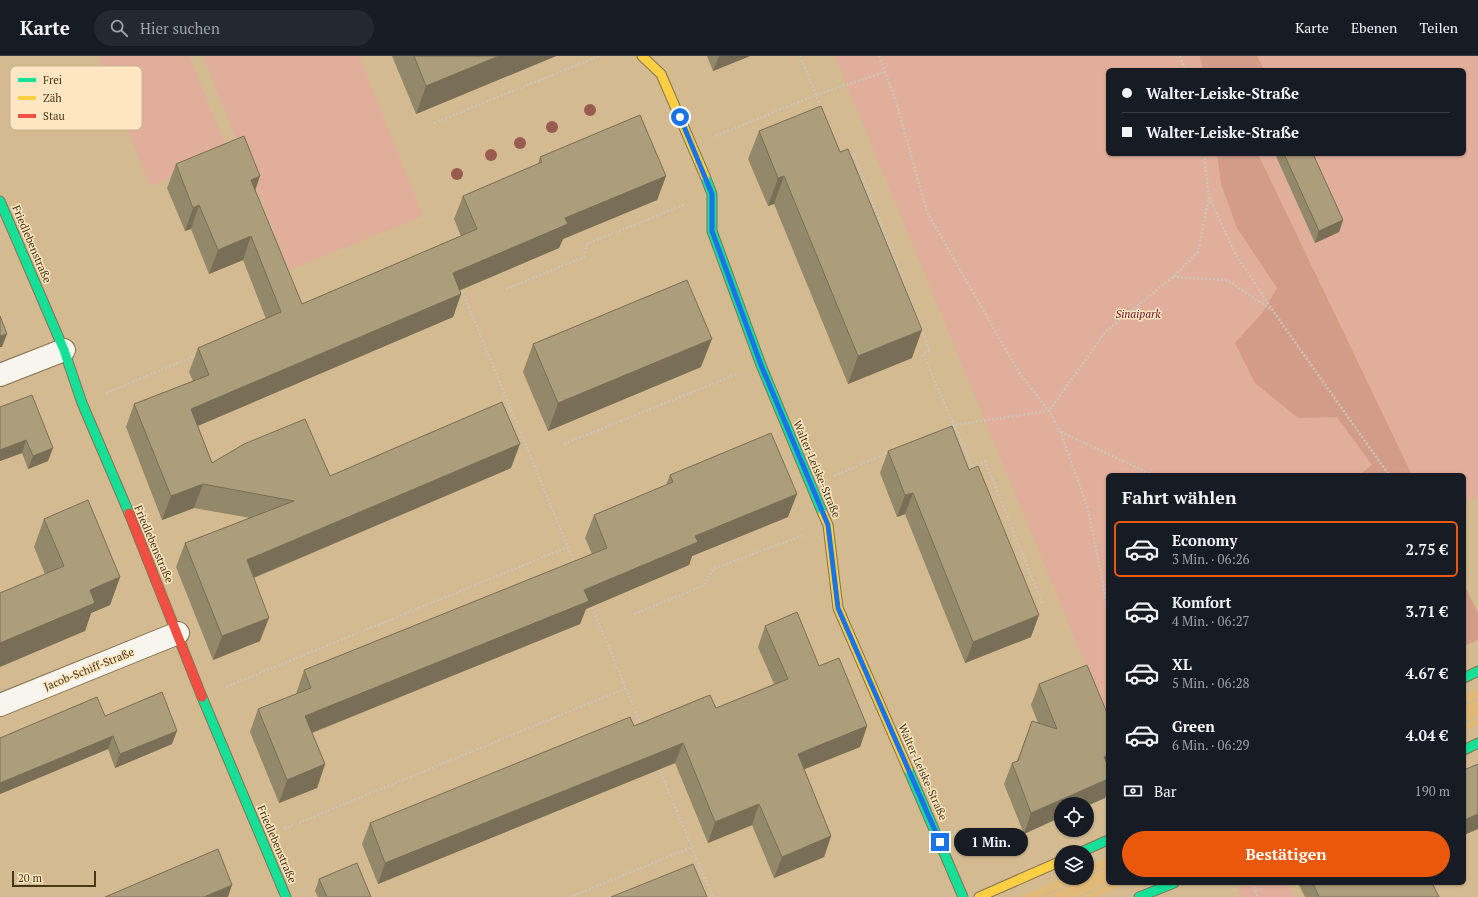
<!DOCTYPE html>
<html lang="de">
<meta charset="utf-8">
<style>
:root{--surface:#171b24;--page:#242831;--text:#f1f3f6;--muted:#9ea1a6;--line:#363941;--accent:#ea580c}
body{margin:0;font-family:"PT Serif",serif;background:var(--page);color:var(--text);height:100vh;display:flex;flex-direction:column;font-size:15px;white-space:nowrap}
*{box-sizing:border-box;margin:0}
p{font-size:13px;color:var(--muted)}
.icon{flex:none;width:22px;height:22px;fill:none;stroke:currentColor;stroke-width:2;stroke-linecap:round;stroke-linejoin:round}
.map{position:relative;flex:1;overflow:hidden}
.panel{position:absolute;left:1106px;top:417px;width:360px;height:412px;display:flex;flex-direction:column;background:var(--surface);border-radius:6px;box-shadow:0 1px 3px #0004}
.panel>*{flex:none}
.top-card{position:absolute;left:1106px;top:12px;width:360px;height:88px;border-radius:6px;box-shadow:0 1px 3px #0004;display:grid;align-content:center;height:88px;padding:0 16px;background:var(--surface)}
.fabs{position:absolute;left:1054px;top:741px;display:grid;gap:8px}
.fabs a{display:grid;place-items:center;width:40px;height:40px;border-radius:50%;background:var(--surface);box-shadow:0 1px 3px #0004;font-size:20px}
.scale{position:absolute;left:12px;bottom:10px;width:84px;box-sizing:border-box;padding-left:4px;border:2px solid #483615;border-top:0;font-size:11px;line-height:14px;white-space:nowrap;color:#483615;-webkit-text-stroke:3px #fde6c1;paint-order:stroke}
.end{position:absolute;width:18px;height:18px;margin:-9px;border:5px solid #1a73e8;background:#fff;box-shadow:0 0 0 2px #fff}
.from{border-radius:50%}
.bubble{position:absolute;height:28px;border-radius:14px;background:var(--surface);box-shadow:0 1px 3px #0004;font-size:13px;font-weight:600;line-height:28px;text-align:center}
.top-card b{display:flex;align-items:center;gap:14px;height:38px;font-size:15px}
.top-card b+b{border-top:1px solid var(--line)}
.top-card i{width:10px;height:10px;background:var(--text)}
ul{padding:0;list-style:none}
li{display:flex;align-items:center;gap:12px;height:56px;margin:0 8px 6px;padding:0 8px;border:2px solid transparent;border-radius:6px}
li div{flex:1}
li b{display:block;font-size:15px}
li em{font-style:normal;font-weight:600}
li.selected{border-color:var(--accent)}
li>.icon{width:36px;height:36px;stroke-width:1.5}
h2{padding:0 16px;font-size:18px;line-height:48px}
.pay{display:flex;align-items:center;gap:10px;height:44px;padding:0 16px;font-size:15px}
.pay p{margin-inline-start:auto}
.cta{display:flex;gap:8px;margin-top:auto;padding:8px 16px}
.cta a{flex:1;height:46px;border-radius:24px;background:var(--accent);color:#fff;font-size:16px;font-weight:600;line-height:46px;text-align:center}
header{display:flex;align-items:center;gap:24px;box-sizing:border-box;height:56px;padding:0 20px;background:var(--surface);border-bottom:1px solid var(--line)}
header strong{font-size:19px}
nav{display:flex;gap:22px;margin-inline-start:auto;font-size:14px}
.search{width:280px;height:36px;background:var(--page);display:flex;align-items:center;gap:10px;box-sizing:border-box;padding:0 14px;border-radius:22px;color:var(--muted);font-size:15px}
.map>svg:first-child{display:block}
</style>
<header>
<strong>Karte</strong>
<div class="search"><svg class="icon" aria-label="search" viewBox="0 0 24 24"><circle cx="10" cy="10" r="6"/><path d="M15 15l6 6"/></svg>Hier suchen</div>
<nav><a>Karte</a><a>Ebenen</a><a>Teilen</a></nav>
</header>
<div class="map">
<svg width="1478" height="841" viewBox="0 0 1478 841">
<rect width="100%" height="100%" fill="#d3ba90"/>
<!-- built -->
<g fill="#e0b978">
<path d="M1478,633v36l-14,6v-36z"/>
<path d="M1108,801v26h19l-30,14h-77l42,-19h25v-11z"/>
</g>
<!-- green -->
<g fill="#e0ae9a" fill-rule="evenodd">
<path d="M98,0h91l40,99 -79,31z"/>
<path d="M203,0h156l64,160 -134,54z"/>
<path d="M835,0h643v440l-14,6v-27h-356v244zM1108,14h356v84h-356z"/>
<path d="M1247,827h41l6,14h-53l-4,-9z"/>
</g>
<!-- forest -->
<g fill="#d29c89">
<path d="M1200,0h57l7,14h-61z"/>
<path d="M1217,98h41l154,321h-53l13,-10 -35,-48 -39,1 -43,-35 -20,-40 28,-31 14,-24 -40,-60 -16,-44z"/>
<path d="M1464,528l14,29v27l-14,6z"/>
</g>
<g fill="none" stroke-linecap="round" stroke-linejoin="round">
<!-- street casing -->
<g stroke="#847352" stroke-width="24">
<g id="street">
<path d="M0,319l64,-25"/>
<path d="M0,649l178,-72"/>
</g>
</g>
<!-- fast casing -->
<g stroke="#847352" stroke-width="11">
<g id="fast">
<path d="M705,120l7,18v37l49,134 62,149"/>
<path d="M0,145l64,149 18,53 47,110"/>
<path d="M1464,622l14,-7"/>
<path d="M202,641l84,200"/>
<path d="M1464,694l14,-7"/>
<path d="M908,713l55,128"/>
<path d="M1081,796l27,-12"/>
<path d="M1139,841l35,-14"/>
</g>
</g>
<!-- slow casing -->
<g stroke="#847352" stroke-width="11">
<g id="slow">
<path d="M642,0l19,18 44,102"/>
<path d="M823,458l5,11 10,83 70,161"/>
<path d="M979,841l82,-36"/>
</g>
</g>
<!-- jam casing -->
<g stroke="#847352" stroke-width="11">
<path id="jam" d="M129,457l73,184"/>
</g>
<!-- path -->
<g stroke="#cbc4b8" stroke-width="2.5" stroke-dasharray="2 2" stroke-linecap="butt">
<path d="M800,0l21,51"/>
<path d="M879,0l18,49 30,107 93,162 29,37 11,20 28,78 20,100"/>
<path d="M1180,0l5,14"/>
<path d="M434,67l165,-67"/>
<path d="M716,80l100,-41 69,-23"/>
<path d="M1204,98l5,43 26,56 38,58 116,164"/>
<path d="M849,101l5,-2 76,196 -7,3 49,113 13,-6 58,144"/>
<path d="M1173,221l54,3 45,30"/>
<path d="M461,232l114,276"/>
<path d="M506,233l78,-32 3,-13 99,-40"/>
<path d="M106,337l91,-38"/>
<path d="M945,373l9,-4 95,-14 57,-80 67,-54 25,-25 11,-55"/>
<path d="M1061,376l92,43"/>
<path d="M564,388l173,-70"/>
<path d="M834,420l54,-23"/>
<path d="M591,548l51,123"/>
<path d="M634,558l69,-28 10,-17 91,-34"/>
<path d="M226,631l342,-140"/>
<path d="M658,710l55,131"/>
<path d="M284,773l342,-141"/>
<path d="M1252,827l6,14"/>
<path d="M570,841l122,-50"/>
</g>
<!-- street -->
<use href="#street" stroke="#f8f5ee" stroke-width="22"/>
<!-- fast -->
<use href="#fast" stroke="#16e098" stroke-width="9"/>
<!-- slow -->
<use href="#slow" stroke="#ffcf43" stroke-width="9"/>
<!-- jam -->
<use href="#jam" stroke="#f24e42" stroke-width="9"/>
<!-- tram -->
<g stroke="#bfb7ac" stroke-width="1">
<path d="M1464,649l14,-6"/>
<path d="M1464,667l14,-6"/>
<path d="M1087,820l21,-9"/>
<path d="M1042,841l42,-19"/>
<path d="M1079,841l30,-14"/>
</g>
</g>
<!-- trees -->
<g fill="#9a5a50">
<circle cx="590" cy="54" r="6"/>
<circle cx="552" cy="71" r="6"/>
<circle cx="520" cy="87" r="6"/>
<circle cx="491" cy="99" r="6"/>
<circle cx="457" cy="118" r="6"/>
</g>
<!-- wall -->
<g fill="#94886a">
<path d="M392,0h164l-140,58z"/>
<path d="M707,0h43l-37,15z"/>
<path d="M759,75l81,21 72,206 -64,26 -74,-180 -6,2 -20,-47z"/>
<path d="M1275,98h38l30,66 -4,12 -24,11z"/>
<path d="M540,101l126,19 -9,24 -94,39 -4,9 -99,42 1,4 -8,23 -255,109 14,37 118,13 181,-8 -257,110 6,63 -47,19 -37,-93 9,-24 65,-25 -56,-10 -32,12 -36,-93 8,-23 59,-23 -4,-9 9,-24 68,-29 -23,-59 -34,14 -18,-45 -6,2 -18,-43 9,-24 79,27 47,113 159,-68 -7,-17 9,-23 75,-32z"/>
<path d="M533,288l168,23 -153,64 -25,-59z"/>
<path d="M0,351l48,54 -20,8 -6,-16 -22,8z"/>
<path d="M888,395l143,186 -66,26 -60,-149 -8,3 -17,-44z"/>
<path d="M670,419l118,42 -96,39 -3,9 -103,44 -6,15 -268,109 13,31 -8,24 -38,15 -29,-71 8,-23 38,-15 8,-24 288,-116 -7,-16 9,-23 72,-30z"/>
<path d="M44,463l76,58 -10,28 -19,8 -6,18 -40,-57 -11,-27z"/>
<path d="M765,570l54,40 48,60 -7,21 -56,22 27,67 -7,21 -50,21 -22,-53 -44,18 -33,-80 -297,121 -16,-40 8,-21 264,-97 82,-18 58,-24 -16,-37z"/>
<path d="M1039,628l69,31v74l-3,9 -44,6v13l-37,17 -20,-50 8,-21 5,-2 15,-40 6,2 -7,-18z"/>
<path d="M105,660l67,28 -57,24 -7,-19 -108,45v-56z"/>
<path d="M319,823l52,18h-53l-3,-6z"/>
<path d="M1298,827h137l-2,1 6,13h-134z"/>
</g>
<!-- shaded-wall -->
<g fill="#786f56">
<path d="M499,0h57l-140,58 10,-28z"/>
<path d="M719,0h31l-37,15z"/>
<path d="M260,120l-8,24 -1,-20z"/>
<path d="M666,120l-9,24 -94,39 -4,9 -115,49 9,-24 112,-55z"/>
<path d="M784,120l-10,28 -6,2 10,-28z"/>
<path d="M199,149l-8,24 -6,2 8,-23z"/>
<path d="M1343,164l-4,12 -24,11 4,-12z"/>
<path d="M251,180l-8,24 -34,14 9,-24z"/>
<path d="M461,238l-8,23 -270,115 8,-23z"/>
<path d="M922,274l-10,28 -64,26 10,-28z"/>
<path d="M7,278l-5,13h-2v-11z"/>
<path d="M712,283l-11,28 -153,64 10,-28z"/>
<path d="M26,384l-4,13 -22,8v-11z"/>
<path d="M520,388l-9,24 -273,116 9,-24z"/>
<path d="M53,392l-5,13 -20,8 5,-13z"/>
<path d="M203,428l-9,24 -32,12 9,-24z"/>
<path d="M913,437l-8,21 -8,3 8,-22z"/>
<path d="M797,438l-9,23 -96,39 -3,9 -103,44 -6,15 -284,115 9,-23 279,-126 111,-54z"/>
<path d="M120,521l-10,28 -19,8 -6,18 -85,36v-24l90,-53z"/>
<path d="M1039,559l-8,22 -66,26 8,-21z"/>
<path d="M269,562l-9,23 -47,19 9,-24z"/>
<path d="M867,670l-7,21 -70,28 8,-21z"/>
<path d="M177,675l-5,13 -57,24 5,-14z"/>
<path d="M113,680l-5,13 -108,45v-11z"/>
<path d="M683,687l-8,20 -297,121 7,-21z"/>
<path d="M1108,699v18l-4,-16z"/>
<path d="M325,708l-8,24 -38,15 8,-23z"/>
<path d="M1108,723v10l-3,9 -18,8v-2h-26v13l-37,17 7,-21z"/>
<path d="M759,748l-7,21 -44,18 7,-21z"/>
<path d="M1478,758v15l-14,6v-15z"/>
<path d="M831,780l-7,21 -50,21 8,-21z"/>
<path d="M232,829l-4,12h-24z"/>
</g>
<!-- building -->
<g fill="#ac9e7b" stroke="#786f56">
<path d="M414,0h85l-73,30z"/>
<path d="M821,50l19,46 8,-3 74,181 -64,26 -74,-180 -6,2 -19,-47z"/>
<path d="M640,59l26,61 -101,42 3,6 -115,49 8,21 -270,115 21,54 32,-19 61,-25 25,57 172,-74 18,42 -273,116 22,58 -47,18 -37,-93 109,-42 -91,-17 -32,12 -37,-92 75,-29 -11,-27 83,-36 -30,-76 -33,14 -19,-45 -6,3 -17,-44 68,-28 16,40 -9,4 51,124 175,-75 -14,-33 79,-34 -2,-5z"/>
<path d="M1284,98h29l30,66 -24,11z"/>
<path d="M687,224l25,59 -154,64 -25,-59z"/>
<path d="M0,260l7,18 -7,2z"/>
<path d="M32,339l21,53 -20,8 -7,-16 -26,10v-43z"/>
<path d="M952,370l17,44 9,-4 61,149 -66,27 -60,-149 -8,2 -17,-44z"/>
<path d="M771,377l26,61 -102,42 3,6 -114,48 5,11 -284,115 20,48 -38,16 -29,-71 53,-21 -7,-18 303,-122 -13,-33 79,-33 -3,-7z"/>
<path d="M88,444l32,77 -30,13 5,13 -95,40v-50l64,-27 -20,-47z"/>
<path d="M797,556l22,54 20,-8 28,68 -69,28 33,82 -49,21 -23,-53 -44,18 -32,-79 -298,120 -15,-40 260,-106 4,9 76,-31 6,13 72,-29 -23,-53z"/>
<path d="M1087,609l21,50v40l-4,2 4,9v13l-77,34 -19,-50 6,-2 14,-40 25,8 -18,-45z"/>
<path d="M162,636l15,39 -57,23 -7,-18 -113,47v-45l97,-41 8,19z"/>
<path d="M1478,708v50l-14,6v-50z"/>
<path d="M218,793l14,36 -28,12h-99z"/>
<path d="M357,807l14,34h-44l-8,-18z"/>
<path d="M693,808l14,33h-96z"/>
<path d="M1313,827h119l7,14h-120z"/>
</g>
<g fill="none" stroke-linecap="round" stroke-linejoin="round">
<!-- route -->
<path stroke="#1a73e8" stroke-width="5" d="M680,61l32,77v37l49,134 67,160 10,83 102,234"/>
</g>
<g text-anchor="middle" dominant-baseline="central" stroke-width="3" stroke-linejoin="round" paint-order="stroke">
<!-- street labels -->
<g font-size="11" fill="#483615" stroke="#fde6c1">
<text transform="translate(32 188) rotate(67)">Friedlebenstraße</text>
<text transform="translate(817 413) rotate(67)">Walter-Leiske-Straße</text>
<text transform="translate(154 488) rotate(67)">Friedlebenstraße</text>
<text transform="translate(89 613) rotate(-22)">Jacob-Schiff-Straße</text>
<text transform="translate(923 716) rotate(66)">Walter-Leiske-Straße</text>
<text transform="translate(277 788) rotate(67)">Friedlebenstraße</text>
</g>
<!-- park labels -->
<g font-size="11" font-style="italic" fill="#6c0c1b" stroke="#fde6c1">
<text x="1138" y="258">Sinaipark</text>
</g>
</g>
<!-- legend -->
<rect x="10" y="10" width="132" height="64" rx="6" fill="#fde6c1" stroke="#c7b18d" stroke-width="1"/>
<rect x="18" y="22" width="18" height="4" fill="#16e098"/>
<rect x="18" y="40" width="18" height="4" fill="#ffcf43"/>
<rect x="18" y="58" width="18" height="4" fill="#f24e42"/>
<g font-size="11" fill="#483615">
<text x="43" y="28">Frei</text>
<text x="43" y="46">Zäh</text>
<text x="43" y="64">Stau</text>
</g>
</svg>
<div class="fabs">
<a><svg class="icon" aria-label="locate" viewBox="0 0 24 24"><circle cx="12" cy="12" r="6"/><path d="M12 2v4M12 18v4M2 12h4M18 12h4"/></svg></a>
<a><svg class="icon" aria-label="layers" viewBox="0 0 24 24"><path d="M12 4l9 5-9 5-9-5zM3 14l9 5 9-5"/></svg></a>
</div>
<div class="scale">20 m</div>
<i class="end from" style="left:680px;top:61px"></i>
<i class="end" style="left:940px;top:786px"></i>
<div class="bubble" style="left:954px;top:772px;width:74px">1 Min.</div>
<div class="top-card">
<b><i class="from"></i>Walter-Leiske-Straße</b>
<b><i></i>Walter-Leiske-Straße</b>
</div>
<section class="panel">
<h2>Fahrt wählen</h2>
<ul>
<li class="selected"><svg class="icon" aria-label="car" viewBox="0 0 24 24"><path d="M5 17H2v-5l4-1 3-4h7l3 4 3 1v5h-3M9 17h6M6 11h13"/><circle cx="7" cy="17" r="2"/><circle cx="17" cy="17" r="2"/></svg><div><b>Economy</b><p>3 Min. · 06:26</p></div><em>2.75 €</em></li>
<li><svg class="icon" aria-label="car" viewBox="0 0 24 24"><path d="M5 17H2v-5l4-1 3-4h7l3 4 3 1v5h-3M9 17h6M6 11h13"/><circle cx="7" cy="17" r="2"/><circle cx="17" cy="17" r="2"/></svg><div><b>Komfort</b><p>4 Min. · 06:27</p></div><em>3.71 €</em></li>
<li><svg class="icon" aria-label="car" viewBox="0 0 24 24"><path d="M5 17H2v-5l4-1 3-4h7l3 4 3 1v5h-3M9 17h6M6 11h13"/><circle cx="7" cy="17" r="2"/><circle cx="17" cy="17" r="2"/></svg><div><b>XL</b><p>5 Min. · 06:28</p></div><em>4.67 €</em></li>
<li><svg class="icon" aria-label="car" viewBox="0 0 24 24"><path d="M5 17H2v-5l4-1 3-4h7l3 4 3 1v5h-3M9 17h6M6 11h13"/><circle cx="7" cy="17" r="2"/><circle cx="17" cy="17" r="2"/></svg><div><b>Green</b><p>6 Min. · 06:29</p></div><em>4.04 €</em></li>
</ul>
<div class="pay"><svg class="icon" aria-label="cash" viewBox="0 0 24 24"><path d="M3 7h18v10H3z"/><circle cx="12" cy="12" r="2"/></svg>Bar<p>190 m</p></div>
<div class="cta"><a>Bestätigen</a></div>
</section>
</div>
